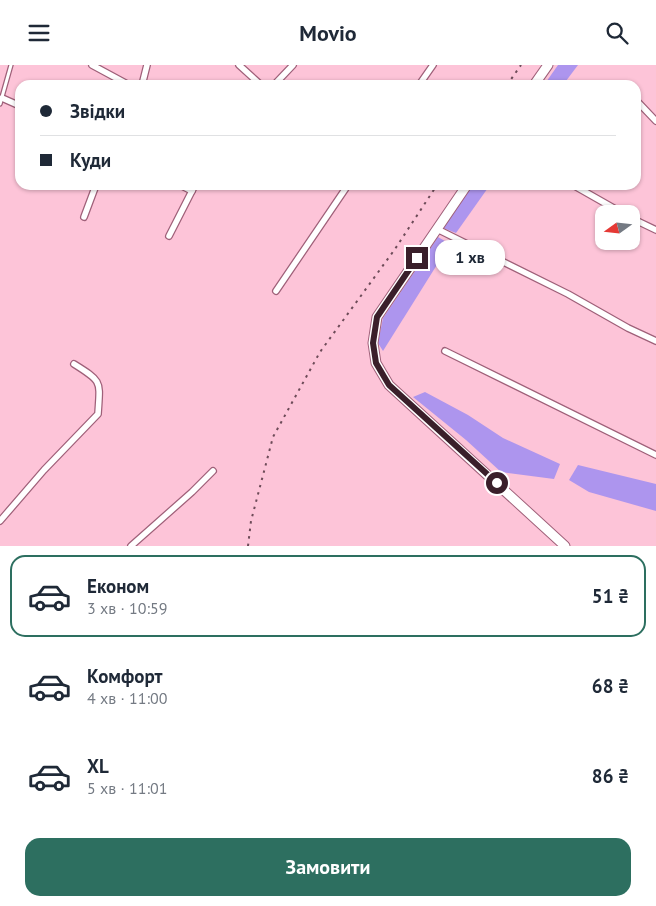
<!DOCTYPE html>
<html lang="uk">
<meta charset="utf-8">
<style>
:root{--surface:#fff;--page:#f2f2f3;--text:#1f2937;--muted:#747a83;--line:#e0e1e3;--accent:#2d6f60}
body{margin:0;font-family:"PT Sans",sans-serif;background:var(--page);color:var(--text);height:100vh;display:flex;flex-direction:column;font-size:19px;white-space:nowrap}
*{box-sizing:border-box;margin:0}
p{font-size:16px;color:var(--muted)}
.icon{flex:none;width:28px;height:28px;fill:none;stroke:currentColor;stroke-width:2;stroke-linecap:round;stroke-linejoin:round}
.map{position:relative;height:481px;overflow:hidden}
.side{display:flex;flex-direction:column;background:var(--surface);flex:1}
.side>*{flex:none}
.top-card{position:absolute;left:15px;top:15px;width:626px;height:110px;border-radius:15px;box-shadow:0 1px 4px #0004;display:grid;align-content:center;height:110px;padding:0 25px;background:var(--surface)}
.needle{width:32px;rotate:255deg}
.fabs{position:absolute;left:595px;top:140px;display:grid;gap:10px}
.fabs a{display:grid;place-items:center;width:45px;height:45px;border-radius:10px;background:var(--surface);box-shadow:0 1px 4px #0004;font-size:25px}
.end{position:absolute;width:22px;height:22px;margin:-11px;border:6px solid #3a1f2a;background:#fff;box-shadow:0 0 0 2px #fff}
.from{border-radius:50%}
.bubble{position:absolute;height:35px;border-radius:15px;background:var(--surface);box-shadow:0 1px 4px #0004;font-size:16px;font-weight:700;line-height:35px;text-align:center}
.top-card b{display:flex;align-items:center;gap:18px;height:48px;font-size:19px}
.top-card b+b{border-top:1px solid var(--line)}
.top-card i{width:12px;height:12px;background:var(--text)}
ul{padding:9px 0 0;list-style:none}
li{display:flex;align-items:center;gap:15px;height:82px;margin:0 10px 8px;padding:0 15px;border:2px solid transparent;border-radius:15px}
li div{flex:1}
li b{display:block;font-size:19px}
li em{font-style:normal;font-weight:700}
li.selected{border-color:var(--accent)}
li>.icon{width:45px;height:45px;stroke-width:1.5}
.button{display:flex;gap:10px;margin-top:auto;padding:10px 25px}
.button a{flex:1;height:58px;border-radius:15px;background:var(--accent);color:#fff;font-size:20px;font-weight:700;line-height:58px;text-align:center}
header{display:flex;justify-content:space-between;align-items:center;height:65px;padding:0 25px;background:var(--surface);font-size:22px;font-weight:700}
.map>svg:first-child{display:block}
</style>
<header><svg class="icon" aria-label="menu" viewBox="0 0 24 24"><path d="M4 6h16M4 12h16M4 18h16"/></svg>Movio<svg class="icon" aria-label="search" viewBox="0 0 24 24"><circle cx="10" cy="10" r="6"/><path d="M15 15l6 6"/></svg></header>
<div class="map">
<svg width="656" height="481" viewBox="0 0 656 481">
<rect width="100%" height="100%" fill="#fdc4d8"/>
<!-- green -->
<g fill="#ad95ee">
<path d="M558,0h20l-15,20h-19z"/>
<path d="M473,120h17l-34,48 -13,-5z"/>
<path d="M438,172l12,7 -67,107 -5,-8 5,-25z"/>
<path d="M425,327l43,23 35,23 57,26 -6,15 -53,-7 -35,-32 -53,-43z"/>
<path d="M578,400l78,19v27l-67,-19 -20,-12z"/>
</g>
<g fill="none" stroke-linecap="round" stroke-linejoin="round">
<!-- lane casing -->
<g stroke="#9f6079" stroke-width="5.5">
<path id="lane" d="M0,39l11,-39"/>
</g>
<!-- street casing -->
<g stroke="#9f6079" stroke-width="8">
<g id="street">
<path d="M92,0l37,20"/>
<path d="M239,0l22,20"/>
<path d="M142,20l5,-20"/>
<path d="M274,20l19,-20"/>
<path d="M419,20l14,-20"/>
<path d="M2,33l18,8"/>
<path d="M636,35l20,21"/>
<path d="M180,120l12,6"/>
<path d="M573,120l51,29"/>
<path d="M84,152l12,-32"/>
<path d="M631,153l25,12"/>
<path d="M437,164l131,65 60,34 28,13"/>
<path d="M169,171l26,-51"/>
<path d="M276,226l72,-106"/>
<path d="M445,286l211,104"/>
<path d="M0,456l44,-51 54,-56c2,-33 5,-32 -24,-50"/>
<path d="M131,481l61,-54 21,-21"/>
</g>
</g>
<!-- secondary casing -->
<g stroke="#9f6079" stroke-width="11">
<g id="secondary">
<path d="M534,20l14,-20"/>
<path d="M467,120l-90,132 -4,26 3,20 13,22 176,161"/>
</g>
</g>
<!-- lane -->
<use href="#lane" stroke="#fff" stroke-width="3"/>
<!-- street -->
<use href="#street" stroke="#fff" stroke-width="5.5"/>
<!-- secondary -->
<use href="#secondary" stroke="#fff" stroke-width="9"/>
<!-- rail -->
<g stroke="#6d4b58" stroke-width="2" stroke-dasharray="2.5 5" stroke-linecap="butt">
<path d="M507,20l14,-20"/>
<path d="M248,481l3,-25 22,-84 47,-85 75,-103 42,-64"/>
</g>
</g>
<g fill="none" stroke-linecap="round" stroke-linejoin="round">
<!-- route -->
<path stroke="#3a1f2a" stroke-width="6" d="M417,193l-40,59 -4,26 3,20 13,22 108,98"/>
</g>
</svg>
<div class="fabs">
<a><svg class="needle" viewBox="-14 -14 28 28"><path d="M0-13l5 13h-10z" fill="#e53935"/><path d="M0 13l5-13h-10z" fill="#747a83"/></svg></a>
</div>
<i class="end from" style="left:497px;top:418px"></i>
<i class="end" style="left:417px;top:193px"></i>
<div class="bubble" style="left:435px;top:175px;width:70px">1 хв</div>
<div class="top-card">
<b><i class="from"></i>Звідки</b>
<b><i></i>Куди</b>
</div>
</div>
<section class="side">
<ul>
<li class="selected"><svg class="icon" aria-label="car" viewBox="0 0 24 24"><path d="M5 17H2v-5l4-1 3-4h7l3 4 3 1v5h-3M9 17h6M6 11h13"/><circle cx="7" cy="17" r="2"/><circle cx="17" cy="17" r="2"/></svg><div><b>Економ</b><p>3 хв · 10:59</p></div><em>51 ₴</em></li>
<li><svg class="icon" aria-label="car" viewBox="0 0 24 24"><path d="M5 17H2v-5l4-1 3-4h7l3 4 3 1v5h-3M9 17h6M6 11h13"/><circle cx="7" cy="17" r="2"/><circle cx="17" cy="17" r="2"/></svg><div><b>Комфорт</b><p>4 хв · 11:00</p></div><em>68 ₴</em></li>
<li><svg class="icon" aria-label="car" viewBox="0 0 24 24"><path d="M5 17H2v-5l4-1 3-4h7l3 4 3 1v5h-3M9 17h6M6 11h13"/><circle cx="7" cy="17" r="2"/><circle cx="17" cy="17" r="2"/></svg><div><b>XL</b><p>5 хв · 11:01</p></div><em>86 ₴</em></li>
</ul>
<div class="button"><a>Замовити</a></div>
</section>
